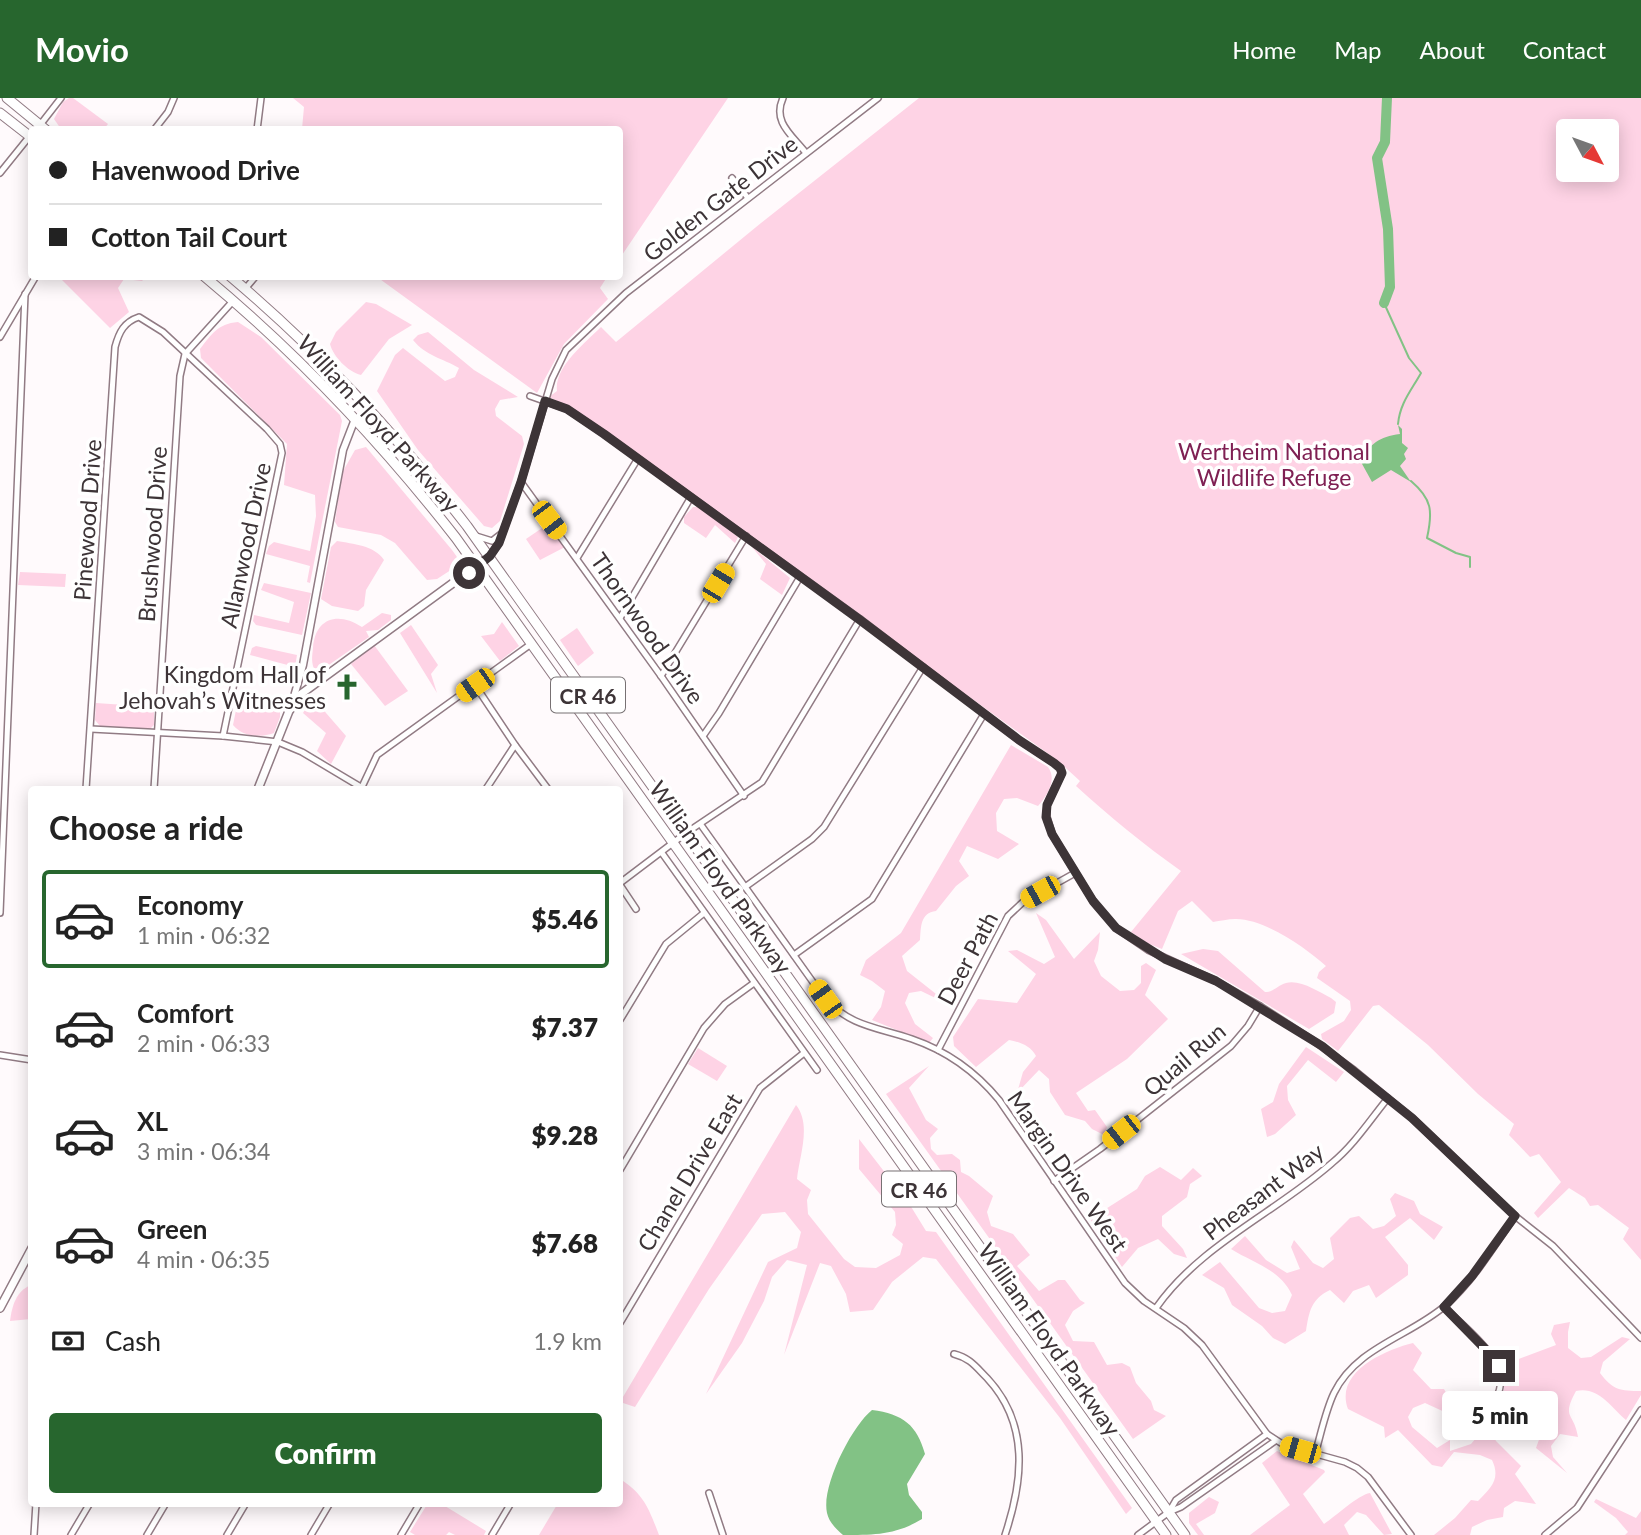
<!DOCTYPE html>
<meta charset="utf-8">
<style>
:root{--surface:#fff;--page:#f6f6f6;--text:#222;--muted:#767676;--line:#e0e0e0;--accent:#27662e}
body{margin:0;font-family:Lato,sans-serif;background:var(--page);color:var(--text);height:100vh;display:flex;flex-direction:column;font-size:26px;white-space:nowrap}
*{box-sizing:border-box;margin:0}
p{font-size:23px;color:var(--muted)}
.icon{flex:none;width:38px;height:38px;fill:none;stroke:currentColor;stroke-width:2;stroke-linecap:round;stroke-linejoin:round}
.map{position:relative;flex:1;overflow:hidden}
.drawer{position:absolute;left:28px;top:688px;width:595px;height:721px;display:flex;flex-direction:column;background:var(--surface);border-radius:7px;box-shadow:0 4px 18px #0003}
.drawer>*{flex:none}
.top-card{position:absolute;left:28px;top:28px;width:595px;height:154px;border-radius:7px;box-shadow:0 4px 18px #0003;display:grid;align-content:center;height:154px;padding:0 21px;background:var(--surface)}
.needle{width:46px;rotate:131deg}
.tools{position:absolute;left:1556px;top:21px;display:grid;gap:14px}
.tools a{display:grid;place-items:center;width:63px;height:63px;border-radius:7px;background:var(--surface);box-shadow:0 4px 18px #0003;font-size:35px}
.end{position:absolute;width:32px;height:32px;margin:-16px;border:9px solid #3d3437;background:#fff;box-shadow:0 0 0 4px #fff}
.from{border-radius:50%}
.bubble{position:absolute;height:49px;border-radius:7px;background:var(--surface);box-shadow:0 4px 18px #0003;font-size:23px;font-weight:800;line-height:49px;text-align:center}
.car{position:absolute;width:21px;height:42px;margin:-21px -10px;border-radius:9px;box-shadow:0 0 5px 2px #0007;background:linear-gradient(#f5c518 24%,#345 0 40%,#f5c518 0 76%,#345 0 86%,#f5c518 0)}
.top-card b{display:flex;align-items:center;gap:24px;height:66px;font-size:26px}
.top-card b+b{border-top:2px solid var(--line)}
.top-card i{width:18px;height:18px;background:var(--text)}
ul{padding:0;list-style:none}
li{display:flex;align-items:center;gap:21px;height:98px;margin:0 14px 10px;padding:0 7px;border:4px solid transparent;border-radius:7px}
li div{flex:1}
li b{display:block;font-size:26px}
li em{font-style:normal;font-weight:800}
li.active{border-color:var(--accent)}
li>.icon{width:63px;height:63px;stroke-width:1.5}
h2{padding:0 21px;font-size:32px;line-height:84px}
.pay{display:flex;align-items:center;gap:18px;height:77px;padding:0 21px;font-size:26px}
.pay p{margin-inline-start:auto}
.primary-button{display:flex;gap:14px;margin-top:auto;padding:14px 21px}
.primary-button a{flex:1;height:80px;border-radius:7px;background:var(--accent);color:#fff;font-size:28px;font-weight:800;line-height:80px;text-align:center}
header{display:flex;align-items:center;gap:42px;box-sizing:border-box;height:98px;padding:0 35px;background:var(--accent);color:#fff}
header strong{font-size:33px}
nav{display:flex;gap:38px;margin-inline-start:auto;font-size:24px}
.map>svg:first-child{display:block}
</style>
<header>
<strong>Movio</strong>
<nav><a>Home</a><a>Map</a><a>About</a><a>Contact</a></nav>
</header>
<div class="map">
<svg width="1641" height="1437" viewBox="0 0 1641 1437">
<rect width="100%" height="100%" fill="#fffafc"/>
<!-- green -->
<g fill="#fed3e5" fill-rule="evenodd">
<path d="M69,0h4l35,26 -4,5h-43l-7,-10 9,-17z"/>
<path d="M293,0h435l-108,160v-128l-318,-1 2,-22z"/>
<path d="M919,0h722v1162l-18,-21 6,-11 -31,-23 -8,1 -5,-8 -16,-10 -31,30 -4,-5 27,-31 -22,-28 -9,3 -21,-22 5,-11 -36,-30 -50,-49 -49,-40 -6,1 -35,45 -16,-12 -1,-5 23,-13 7,-11 -1,-9 -33,-23 2,-6 7,-6c-20,-18 -63,-48 -91,-47 -7,0 -15,2 -22,3l-21,-21 -14,10 -16,38 -15,-6 -16,-11 50,-61c-37,-26 -72,-55 -105,-85l4,-5 -23,-21 -494,-356 -14,-7 8,-6c-3,-24 28,-48 44,-64l15,15 145,-119zM1568,33h38v39h-38z"/>
<path d="M59,179h87l-4,4 -18,-2 -6,9 11,24 -19,16z"/>
<path d="M377,179h230l-7,11 8,11 -44,45 -27,49z"/>
<path d="M366,204l10,2 36,21 -23,14 -28,36c-13,-3 -28,-19 -31,-31l6,-12z"/>
<path d="M238,224l23,15 79,78 2,6 -32,162 -3,-1 3,-16 -44,-12 3,-8 5,-4 36,9 6,-35 -1,-21 -31,-10 3,-41 -86,-86 -1,-9c12,-15 17,-25 38,-27z"/>
<path d="M428,234l46,38 44,27 -18,3 -5,9 1,7 26,20 2,8 -24,77 -8,7 -8,-2 -66,-76 -41,-59 18,-36 8,-7 42,33 10,-4 4,-9c-17,-10 -33,-12 -46,-28l5,-5z"/>
<path d="M366,349l86,103 5,7v9l-20,13 -10,1 -32,-37 -14,-8 -43,-8 -3,-5 7,-49 13,-23z"/>
<path d="M693,409h6l39,30 -3,6 -20,-18 -9,13 -22,-15v-6z"/>
<path d="M548,426l17,23 -25,13 -14,-21z"/>
<path d="M337,443c16,3 37,4 47,19l-18,30 -2,16 -6,5 -26,-5 -11,-7 10,-52z"/>
<path d="M751,448l39,32 -8,17 -22,-16 6,-15z"/>
<path d="M20,474l46,2 -1,13 -47,-2z"/>
<path d="M264,485l47,10 -9,42 -46,-10 -3,-4 1,-6 35,8 5,-21 -33,-12z"/>
<path d="M382,515l9,2v5l-13,10 -12,1 3,6 -49,34h-5c-4,-8 -3,-14 -2,-23 2,-30 25,-37 49,-21z"/>
<path d="M502,524l17,24 -19,15 -19,-25 13,-2z"/>
<path d="M411,527l27,40 -7,9 6,19 -37,-60z"/>
<path d="M577,530l17,25 -16,13 -18,-26z"/>
<path d="M374,547l34,46 -23,15 -34,-42z"/>
<path d="M256,548l41,9 -2,12 -45,-12 2,-7z"/>
<path d="M239,597l41,14v8l-6,16c-14,5 -31,4 -41,-8z"/>
<path d="M313,600l33,38 -15,28 -14,-13 9,-18 -23,-20z"/>
<path d="M96,605l58,4v18l-4,4 -50,-3 -5,-6z"/>
<path d="M1011,647l37,22c9,12 0,28 -10,39l-21,-8 -13,1 -8,14 1,18 22,13 -21,15 -31,-13 -8,15 10,15 -13,10 -20,25c-16,2 -15,16 -16,29l-18,16 5,15 43,34 -29,-14 -12,2 -4,10 10,21 18,14 -4,5 -57,-23 9,-13 4,-16 -13,-10 -12,-6 6,-15 35,-27z"/>
<path d="M1036,815l10,7 28,39 26,-27 -2,18 -4,11 7,15 19,15 14,-1 7,-7v-17l5,-3 10,7 -11,25 23,24 -41,40 -51,34 12,18 7,-1 12,17 -3,8 -12,-6 -7,-8 -20,-6 -15,-23 -1,-13 -10,-9 -22,23 6,-21 13,-16c-5,-10 -16,-14 -27,-16l-33,27 -22,-21 -1,-9 25,-38 39,4 19,-29 -28,-23 9,-1 27,14 11,-7z"/>
<path d="M1203,851l15,2 47,41c9,0 13,-7 21,-9 14,-4 33,9 45,15l5,4 -2,11 -25,16 -128,-75z"/>
<path d="M1306,949l38,25 -8,10 -28,-22 -21,26 1,14 8,15 -21,19 -8,3 -6,-28 12,-7 6,-18z"/>
<path d="M698,950l29,18 -10,15 -29,-17z"/>
<path d="M929,968l-20,22 17,32 12,9 -8,9 1,11 6,6 15,-1 8,6 1,12 8,4 24,20 -6,16 4,14 22,8 17,21 -13,11 22,25 19,-11h7l15,20 5,3 -12,8 -8,14 8,16 21,1 13,23 15,-2 8,4 6,16 15,18 3,9 12,6 -33,23 -247,-345z"/>
<path d="M796,1007c16,20 3,52 1,74l14,11 -4,10 1,14 36,45 11,8 21,1 24,-13 3,-11 -11,-9 4,-10 -1,-13 -36,-43v-30l51,66 16,26 10,1 196,276 -6,6 -66,-96 -124,-159 -13,-2 -31,25 -19,28 -23,2 -4,-18 -15,-28 -11,-3 -36,92 23,-90 -20,-5 -15,17 -8,24 -22,42 -36,51 62,-132 29,-14 4,-16 -16,-20 -23,2 -53,75 -74,118 -15,-5z"/>
<path d="M1160,1069l21,13 12,-12 9,8 -12,8 -3,13 -25,19v10l21,23 4,9 -13,-4 -16,-15 -20,9 -16,19 -32,-48 47,-30 8,-13z"/>
<path d="M1395,1095l19,8 6,13 23,13 -9,13 -24,-22 -25,19 23,28v10l-32,23 -7,-13 -16,6 -9,12 -14,-13c-19,9 -21,22 -24,41l-21,13 -12,-6 -11,-12 -30,-21 -8,-17 -22,-13 18,-13 39,46 13,5 13,-2 7,-16c-12,-26 -39,-32 -61,-46l14,-13 21,24 21,13 13,-4 -9,-22 3,-7 19,23 10,5 11,-9 -4,-21 20,-20 9,-2 14,13 11,-3 12,-10 -6,-17z"/>
<path d="M31,1187v34l-21,2c2,-15 6,-30 21,-36z"/>
<path d="M1570,1224l-2,10v16l13,10 10,-1 31,-20 8,2 -27,23 -3,11c13,17 20,18 41,18v4l-15,25c-15,-13 -28,-34 -50,-29 -15,28 -2,21 2,46l-18,-3 -9,12 2,11 14,16 -31,-25 5,-14 -41,-34 4,-10 1,-26 51,-19 -5,-11 3,-9z"/>
<path d="M1413,1245l9,10 -9,17 18,19h13l8,15 11,11 -14,-1 -24,-11 -12,5 -5,9 4,10 25,21 13,-8v11l21,-7 16,-19 9,16 25,25 -6,8 21,30 -21,-3 -11,7 -1,9 -16,3 -15,7 -2,8h-36l21,-17 16,-18 7,1c13,-13 23,-22 14,-41l-12,-5 -26,-3 -12,15 -10,-2 -34,-35 -13,8 -1,-11 -36,-18c-14,-37 37,-59 65,-66z"/>
<path d="M1277,1353l47,19 1,2 -22,22 21,30c12,-8 34,-29 46,-31l22,41 -8,1 -18,-20 -9,-3 -13,13 5,10h-99l40,-30 -28,-42z"/>
<path d="M620,1381c24,15 29,30 39,56h-120l19,-32h62z"/>
<path d="M1209,1399l10,5 -4,11 -19,11 8,11h-6l-9,-12v-10z"/>
<path d="M1596,1401l40,19 5,-7v24h-16l3,-3 -12,-14 -22,-16z"/>
<path d="M428,1405h12l46,28 -2,4h-29l-6,-3 -3,3h-31l-5,-3z"/>
</g>
<!-- water -->
<g fill="#82c285">
<path d="M1398,327l4,4v14l6,5 -4,6 2,5 -6,7 11,16 -20,-12 -19,12 -11,-20c9,-19 18,-25 39,-28z"/>
<path d="M872,1312c31,4 45,15 53,44l-18,30 2,11 13,17v7c-26,16 -48,16 -79,16 -7,-6 -14,-13 -16,-22 -6,-27 25,-87 45,-103z"/>
</g>
<g fill="none" stroke-linecap="round" stroke-linejoin="round">
<!-- stream -->
<g stroke="#82c285" stroke-width="2">
<path d="M1384,205l25,55 12,15c-10,18 -21,30 -23,51"/>
<path d="M1411,383c21,18 22,30 16,57l29,15 14,4v10"/>
</g>
<!-- river -->
<path stroke="#82c285" stroke-width="10" d="M1384,205l6,-16 -2,-58 -11,-71 8,-16 2,-44"/>
<!-- minor casing -->
<g stroke="#917b84" stroke-width="8">
<g id="minor">
<path d="M783,0c-11,24 9,37 23,55"/>
<path d="M40,27l21,-27"/>
<path d="M154,32l14,-18 6,-14"/>
<path d="M257,32l4,-32"/>
<path d="M0,75l29,-36"/>
<path d="M732,80l16,20"/>
<path d="M245,191l11,-13"/>
<path d="M0,239l36,-61"/>
<path d="M530,298l37,13 37,25 256,185 159,121 35,23 7,5 1,5 -15,32v12l5,17 41,67 23,27 32,22 68,31 44,25 51,33 43,31 58,48 103,98 38,30 88,92"/>
<path d="M521,384l140,194 83,120"/>
<path d="M476,438l16,5 9,-7"/>
<path d="M490,458l9,-13 22,-61 31,-103 14,-29 60,-57 252,-195"/>
<path d="M577,460l60,-98"/>
<path d="M620,520l71,-121"/>
<path d="M661,578l85,-140"/>
<path d="M475,587l40,60 33,44"/>
<path d="M91,631l132,7 55,6 24,10 62,37"/>
<path d="M703,638l16,-23 81,-136"/>
<path d="M86,691l29,-442c4,-15 9,-25 24,-30l24,15 104,97 13,15 2,9 -59,283"/>
<path d="M154,691l26,-413 5,-22 48,-53"/>
<path d="M361,691l16,-34 154,-111"/>
<path d="M486,691l29,-44"/>
<path d="M701,727l124,174c27,28 52,28 87,40 35,12 64,33 87,61l126,183 19,18 40,27 18,17 65,89 17,11 61,17 12,6 11,9 43,58"/>
<path d="M662,755l155,217"/>
<path d="M620,785l66,-50 76,-51 98,-163"/>
<path d="M620,787l16,24"/>
<path d="M745,789l67,-48 12,-12 99,-160"/>
<path d="M0,815l25,-619"/>
<path d="M794,857l78,-56 112,-185"/>
<path d="M620,922l46,-76 38,-31"/>
<path d="M938,952l70,-134 15,-14 52,-29"/>
<path d="M0,957l32,5"/>
<path d="M620,1072l84,-142 21,-24 29,-21"/>
<path d="M1054,1083l46,-32 131,-103 17,-20 12,-20"/>
<path d="M1444,1209c20,21 68,54 54,87 -5,13 -21,23 -30,32"/>
<path d="M1156,1210c44,-63 119,-95 176,-145 22,-18 38,-43 56,-65"/>
<path d="M620,1225l140,-235 44,-35"/>
<path d="M954,1256c16,4 22,13 33,24 43,46 36,103 18,157"/>
<path d="M1315,1356c6,-20 10,-42 19,-61 22,-46 77,-57 112,-88 28,-25 48,-59 69,-89"/>
<path d="M709,1395l14,42"/>
<path d="M1169,1414l7,-12 91,-66"/>
<path d="M34,1437l2,-32"/>
<path d="M71,1437l19,-32"/>
<path d="M147,1437l19,-32"/>
<path d="M227,1437l19,-32"/>
<path d="M311,1437l19,-32"/>
<path d="M401,1437l19,-32"/>
<path d="M492,1437l19,-32"/>
<path d="M1138,1437l31,-23 12,-5 94,-66"/>
<path d="M1545,1437l32,-27 64,-98"/>
</g>
</g>
<!-- tertiary casing -->
<g stroke="#917b84" stroke-width="9">
<path id="tertiary" d="M291,609l12,-42 40,-215 12,-31"/>
</g>
<!-- secondary casing -->
<g stroke="#917b84" stroke-width="10">
<g id="secondary">
<path d="M258,691l31,-78 12,-17 189,-138"/>
<path d="M0,1210l32,-60"/>
</g>
</g>
<!-- trunk casing -->
<g stroke="#917b84" stroke-width="11">
<g id="trunk">
<path d="M7,0l39,32"/>
<path d="M0,15l32,25"/>
<path d="M204,178c94,78 177,166 252,262l710,997"/>
<path d="M230,178c91,77 164,156 237,250l718,1009"/>
</g>
</g>
<!-- minor -->
<use href="#minor" stroke="#fff" stroke-width="5"/>
<!-- tertiary -->
<use href="#tertiary" stroke="#fff" stroke-width="6"/>
<!-- secondary -->
<use href="#secondary" stroke="#fff" stroke-width="7"/>
<!-- trunk -->
<use href="#trunk" stroke="#fff" stroke-width="9"/>
</g>
<g fill="none" stroke-linecap="round" stroke-linejoin="round">
<!-- route -->
<path stroke="#3d3437" stroke-width="9" d="M469,475l21,-17 9,-13 22,-61 24,-81 22,8 37,25 256,186 159,120 35,23 6,5 2,5 -15,32 -1,12 6,17 41,67 23,27 49,31 51,22 106,65 90,72 103,98 -43,60 -28,31 49,50 6,9"/>
</g>
<!-- icons -->
<defs>
<g id="church-bare" transform="scale(2.1)"><path d="M-1.2-6h2.4v3.5h3.3v2.4h-3.3V6h-2.4V-.1h-3.3v-2.4h3.3Z" fill="#27662e" stroke="#fff" stroke-width="2.5" paint-order="stroke"/></g>
</defs>
<g fill-rule="evenodd">
<use href="#church-bare" x="347" y="589"/>
</g>
<g text-anchor="middle" dominant-baseline="central" stroke-width="7" stroke-linejoin="round" paint-order="stroke">
<!-- shield labels -->
<g fill="#fff" stroke="#777173" stroke-width="2">
<rect x="551" y="579.5" width="74" height="35" rx="5"/>
<rect x="882" y="1073.5" width="74" height="35" rx="5"/>
</g>
<g font-size="21" font-weight="bold" fill="#3d3437">
<text x="588" y="597">CR 46</text>
<text x="919" y="1091">CR 46</text>
</g>
<!-- street labels -->
<g font-size="23" fill="#3d3437" stroke="#fff">
<text transform="translate(720 100) rotate(-38)">Golden Gate Drive</text>
<text transform="translate(379 325) rotate(48)">William Floyd Parkway</text>
<text transform="translate(87 422) rotate(-86)">Pinewood Drive</text>
<text transform="translate(152 436) rotate(-86)">Brushwood Drive</text>
<text transform="translate(245 447) rotate(-78)">Allanwood Drive</text>
<text transform="translate(648 530) rotate(55)">Thornwood Drive</text>
<text transform="translate(721 779) rotate(55)">William Floyd Parkway</text>
<text transform="translate(967 860) rotate(-62)">Deer Path</text>
<text transform="translate(1184 961) rotate(-40)">Quail Run</text>
<text transform="translate(1068 1073) rotate(55)">Margin Drive West</text>
<text transform="translate(689 1074) rotate(-59)">Chanel Drive East</text>
<text transform="translate(1263 1093) rotate(-37)">Pheasant Way</text>
<text transform="translate(1050 1241) rotate(55)">William Floyd Parkway</text>
</g>
<!-- park labels -->
<g font-size="23" fill="#7f2053" stroke="#fff">
<text x="1274" y="353">Wertheim National<tspan x="1274" dy="26">Wildlife Refuge</tspan></text>
</g>
<!-- poi labels -->
<g font-size="23" fill="#3d3437" stroke="#fff" text-anchor="end">
<text x="326" y="576">Kingdom Hall of<tspan x="326" dy="26">Jehovah’s Witnesses</tspan></text>
</g>
</g>
</svg>
<div class="tools">
<a><svg class="needle" viewBox="-14 -14 28 28"><path d="M0-13l5 13h-10z" fill="#e53935"/><path d="M0 13l5-13h-10z" fill="#767676"/></svg></a>
</div>
<i class="end from" style="left:469px;top:475px"></i>
<i class="end" style="left:1499px;top:1268px"></i>
<div class="bubble" style="left:1442px;top:1293px;width:116px">5 min</div>
<i class="car" style="left:549px;top:422px;rotate:143deg"></i>
<i class="car" style="left:718px;top:485px;rotate:31deg"></i>
<i class="car" style="left:475px;top:587px;rotate:235deg"></i>
<i class="car" style="left:1040px;top:794px;rotate:241deg"></i>
<i class="car" style="left:825px;top:901px;rotate:325deg"></i>
<i class="car" style="left:1121px;top:1034px;rotate:232deg"></i>
<i class="car" style="left:1300px;top:1352px;rotate:286deg"></i>
<div class="top-card">
<b><i class="from"></i>Havenwood Drive</b>
<b><i></i>Cotton Tail Court</b>
</div>
<section class="drawer">
<h2>Choose a ride</h2>
<ul>
<li class="active"><svg class="icon" aria-label="car" viewBox="0 0 24 24"><path d="M5 17H2v-5l4-1 3-4h7l3 4 3 1v5h-3M9 17h6M6 11h13"/><circle cx="7" cy="17" r="2"/><circle cx="17" cy="17" r="2"/></svg><div><b>Economy</b><p>1 min · 06:32</p></div><em>$5.46</em></li>
<li><svg class="icon" aria-label="car" viewBox="0 0 24 24"><path d="M5 17H2v-5l4-1 3-4h7l3 4 3 1v5h-3M9 17h6M6 11h13"/><circle cx="7" cy="17" r="2"/><circle cx="17" cy="17" r="2"/></svg><div><b>Comfort</b><p>2 min · 06:33</p></div><em>$7.37</em></li>
<li><svg class="icon" aria-label="car" viewBox="0 0 24 24"><path d="M5 17H2v-5l4-1 3-4h7l3 4 3 1v5h-3M9 17h6M6 11h13"/><circle cx="7" cy="17" r="2"/><circle cx="17" cy="17" r="2"/></svg><div><b>XL</b><p>3 min · 06:34</p></div><em>$9.28</em></li>
<li><svg class="icon" aria-label="car" viewBox="0 0 24 24"><path d="M5 17H2v-5l4-1 3-4h7l3 4 3 1v5h-3M9 17h6M6 11h13"/><circle cx="7" cy="17" r="2"/><circle cx="17" cy="17" r="2"/></svg><div><b>Green</b><p>4 min · 06:35</p></div><em>$7.68</em></li>
</ul>
<div class="pay"><svg class="icon" aria-label="cash" viewBox="0 0 24 24"><path d="M3 7h18v10H3z"/><circle cx="12" cy="12" r="2"/></svg>Cash<p>1.9 km</p></div>
<div class="primary-button"><a>Confirm</a></div>
</section>
</div>
